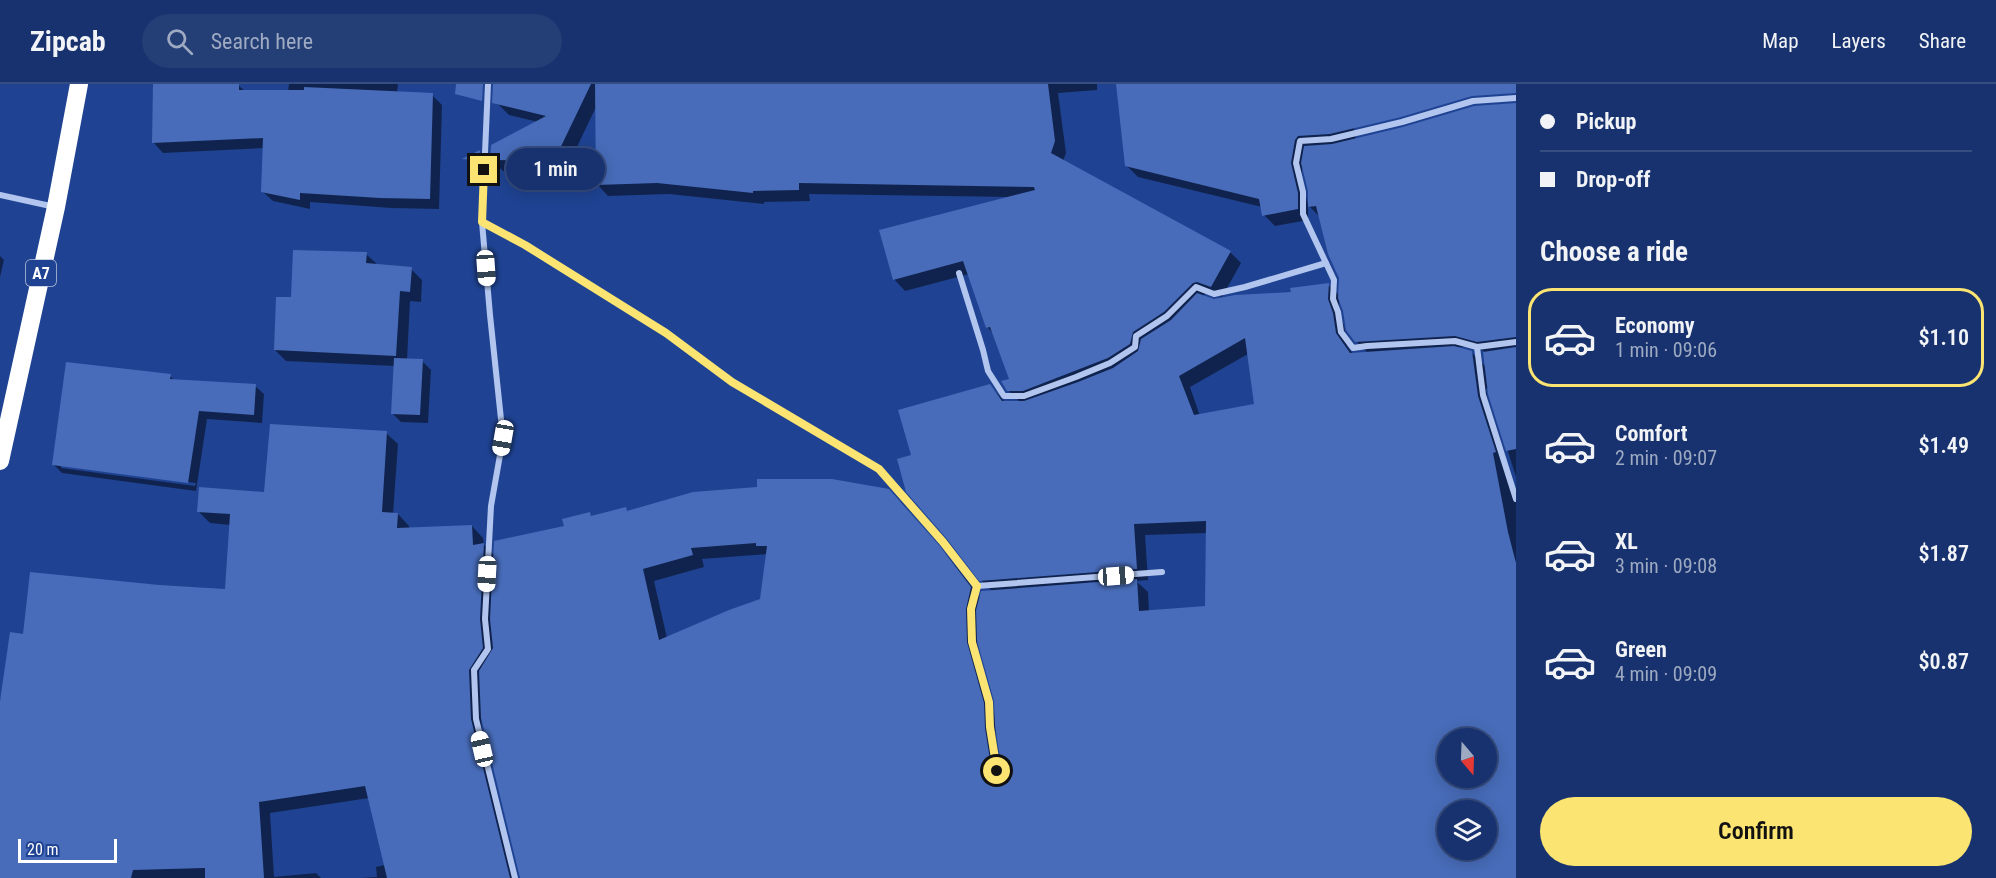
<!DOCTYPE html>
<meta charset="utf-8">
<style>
:root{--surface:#17326e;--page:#243e76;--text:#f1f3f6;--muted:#9eaac2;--line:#364d81;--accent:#fbe471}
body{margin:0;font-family:"Roboto Condensed",sans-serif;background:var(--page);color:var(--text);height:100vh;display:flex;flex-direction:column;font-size:22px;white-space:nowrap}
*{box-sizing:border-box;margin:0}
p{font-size:20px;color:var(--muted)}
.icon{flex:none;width:33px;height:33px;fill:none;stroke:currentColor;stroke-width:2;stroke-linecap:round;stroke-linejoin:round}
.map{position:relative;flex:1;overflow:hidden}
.sheet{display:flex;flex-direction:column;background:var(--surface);width:480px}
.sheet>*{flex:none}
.guide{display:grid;align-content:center;height:132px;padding:0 24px;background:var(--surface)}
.needle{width:39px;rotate:161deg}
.controls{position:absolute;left:1437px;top:644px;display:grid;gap:12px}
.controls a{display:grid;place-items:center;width:60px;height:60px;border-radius:50%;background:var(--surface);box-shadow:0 3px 15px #0003,0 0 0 2px var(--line);font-size:30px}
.scale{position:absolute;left:18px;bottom:15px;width:99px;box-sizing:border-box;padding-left:6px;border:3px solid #fff;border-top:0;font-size:16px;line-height:21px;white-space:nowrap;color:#fff;-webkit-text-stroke:4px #1f4392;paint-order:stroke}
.end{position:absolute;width:27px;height:27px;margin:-14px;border:8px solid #fbe471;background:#111;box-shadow:0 0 0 3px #111}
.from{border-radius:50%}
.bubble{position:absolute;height:42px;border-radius:21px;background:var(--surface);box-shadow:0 3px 15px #0003,0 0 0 2px var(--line);font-size:20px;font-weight:600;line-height:42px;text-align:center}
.car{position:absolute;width:18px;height:36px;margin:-18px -9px;border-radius:8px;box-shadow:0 0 4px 2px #0007;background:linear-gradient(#fff 24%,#345 0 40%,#fff 0 76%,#345 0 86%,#fff 0)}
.guide b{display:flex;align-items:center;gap:21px;height:57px;font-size:22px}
.guide b+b{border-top:2px solid var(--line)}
.guide i{width:15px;height:15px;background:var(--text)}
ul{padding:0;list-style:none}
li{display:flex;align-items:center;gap:18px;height:99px;margin:0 12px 9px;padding:0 12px;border:3px solid transparent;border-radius:24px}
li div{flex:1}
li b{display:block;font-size:22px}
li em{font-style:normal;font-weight:600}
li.on{border-color:var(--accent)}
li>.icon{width:54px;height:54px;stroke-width:1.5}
h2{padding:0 24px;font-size:27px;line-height:72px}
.primary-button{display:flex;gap:12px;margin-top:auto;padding:12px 24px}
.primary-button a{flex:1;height:69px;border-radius:36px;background:var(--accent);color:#111;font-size:24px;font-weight:600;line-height:69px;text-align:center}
header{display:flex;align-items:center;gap:36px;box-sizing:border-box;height:84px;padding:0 30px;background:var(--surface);border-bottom:2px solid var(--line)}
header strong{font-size:28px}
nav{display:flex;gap:33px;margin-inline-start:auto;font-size:21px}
.search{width:420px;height:54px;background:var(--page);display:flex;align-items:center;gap:15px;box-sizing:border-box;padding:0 21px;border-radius:33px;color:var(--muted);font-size:22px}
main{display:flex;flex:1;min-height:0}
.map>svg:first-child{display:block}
</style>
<header>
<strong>Zipcab</strong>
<div class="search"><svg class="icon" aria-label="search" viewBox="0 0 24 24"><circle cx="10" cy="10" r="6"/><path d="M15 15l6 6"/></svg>Search here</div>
<nav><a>Map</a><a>Layers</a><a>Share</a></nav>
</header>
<main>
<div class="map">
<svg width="1516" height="794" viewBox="0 0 1516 794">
<rect width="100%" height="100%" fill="#1f4392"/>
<!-- shadow -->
<g fill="#0007" fill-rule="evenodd">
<path d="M289,0h109l-1,9 35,2 10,10 -3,104 -48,-1 -81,-6v7l-37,-8 -11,-10 2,-43 -101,5 -10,-11 85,-57 7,6h43z"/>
<path d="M499,0h598v6l-39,3 8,60 -3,8 167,91 11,11 -19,34 -13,-5 -7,4 12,5 78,-8 36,-8 12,11v-18l-20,-61 -11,-11 1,-15 -7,-27 -2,12 7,29v15l-33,6 -11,-11 -2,-8 -124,-30 -11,-11 28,-82h318l-122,29 5,27 40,-10 120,-17v364l-28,-89 -2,1 3,20 27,86v383h-995l-40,-160 1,14 35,146h-156l16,-1 -1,-10 9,-2 -16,-67 -99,15 4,64 42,-4 5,5h-321v-179h2l23,-63 134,-49 68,3 4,-65 -21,-2 -11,-11 66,-19 121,-60 12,11 -5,70h5l11,12v3l63,-3 11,12 1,7 11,11 71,-29 23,-13 4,3 32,-8 3,3 273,-10 49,57 31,39 12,-6 -12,-12 -68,-124 77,-70 15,16 16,1 -13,-13 3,-10 -17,-46 -7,-7 -18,-53 -64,17 -11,-12 116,-82 -201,-3 1,7 -46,1v2l-95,-10 -61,2 -11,-12 -1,-77 -31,65 -62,-1 -12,-12 47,-37 -29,-7 -11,-11zM1339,213l17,44 12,12 -15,1 -6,-8 -3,-20 -5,-14zM1455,263h12l17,4 2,16 -15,-15zM1248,270l7,51 -55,11 -10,-29zM1208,449l-1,74 -58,5 -1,-20 -12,-11 12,-1 -3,-45zM768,470l-7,46 -94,38 -13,-57 50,-14 -2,-8zM977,556l19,61 -1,16 -17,-62zM995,647h3l6,40 -3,3zM1448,654h38v39h-38zM1448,726h38v39h-38z"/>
<path d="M366,170l12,11 33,4 11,11 -1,22 -11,-1 -3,59 15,1 9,9 -3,53 -27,-1 -9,-9 3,-47 -109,-5 -11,-11 18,-51z"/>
<path d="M0,172l4,4 -4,17z"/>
<path d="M170,292l5,5 80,5 9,8 -2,29 -55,-4 -11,72 -134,-18 -8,-8zM61,381l135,18 -1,3 -134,-18z"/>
</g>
<!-- building -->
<g fill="#486cb9" fill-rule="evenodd">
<path d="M153,0h86v6h65v-3l129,6 -3,106 -50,-1 -80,-5v7l-39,-8 2,-54 -111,5z"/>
<path d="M456,0h27l-1,17 -27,-7z"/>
<path d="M493,0h98l-37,77 -64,-1 1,-15 55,-29 -54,-13z"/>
<path d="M595,0h453l7,57 -4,12 180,98 -20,36 -14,-5 -4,1 -29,29 -31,20 -3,12 -22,14 -85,33h-16l-6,-10 8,-2 -19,-52 -4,1 -23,-67 -70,19 -14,-50 156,-40 -1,-3 -235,-4v7l-46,1v2l-96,-10 -61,2z"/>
<path d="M1116,0h400v9l-44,3 -71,21 -71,17 -32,2 -3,4 -4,23 7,30v16l-36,7 -3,-17 -134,-33z"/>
<path d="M1516,19v234l-39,5 -22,-6 -100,6 -9,-12 -3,-19 -5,-13 1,-20 -11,-24 -12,-48 -8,1v-16l-7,-28 3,-17 28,-2 71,-17 71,-21z"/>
<path d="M480,66l-1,10 -17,-1z"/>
<path d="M293,166l74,2 -1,11 46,4 -2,25 -10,-1 -4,65 -122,-6 2,-53h15z"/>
<path d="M1329,199l-1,16 5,14 3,20 14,20 104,-7 18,5 6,45 18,56 -3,1 15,79 8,31v315h-996l-39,-160 -2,-47 14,-23 -3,-29 4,-78 70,-15 -2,-7 28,-7 1,4 35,-9 1,4 66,-19 64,-5v-8h75l57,10 50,56 32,42 -5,22 1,33 17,61 1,25 7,44 3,4h3l4,-6 -7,-44 -1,-25 -17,-60 -1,-31 5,-19 156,-12 2,32 66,-5 1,-85 -72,3 3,45 -158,12 -32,-42 -41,-47 -9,-33 14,-4 -13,-45 92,-26 12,17h22l54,-19 35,-14 25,-17 3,-12 30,-19 26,-27 17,6 21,-4 56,-3 -1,-4zM1245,254l9,66 -60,11 -15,-39zM756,459v3h11l-7,53 -31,11 -70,30 -16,-71 50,-14 -2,-7zM1448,654h38v39h-38zM1448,726h38v39h-38z"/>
<path d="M1516,263v102l-10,2 -18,-57 -5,-42z"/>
<path d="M394,274l29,1 -3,56 -29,-1z"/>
<path d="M66,278l105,12 -1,5 86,5 -2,31 -55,-4 -11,72 -136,-18z"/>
<path d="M270,340l117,7 -5,81 16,1 -1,15 75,-3 1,20 11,-2 -4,76 3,29 -14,22 2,49 39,159h-123l-22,-92 -106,16 5,76h-59v-10l-72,2 -2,8h-131v-177l10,-69 13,2 7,-62 129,13 66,4 5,-75 -33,-2 2,-25 65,5z"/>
</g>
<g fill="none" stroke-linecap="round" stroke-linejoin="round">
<!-- street -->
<g stroke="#b1c5ee" stroke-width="6">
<path d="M488,0l-6,138 8,93 13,123 -12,68 -6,113 3,30 -14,21 2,49 39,159"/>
<path d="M0,111l55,12"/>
<path d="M482,138l42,23 142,88 66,49 147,87 64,73 34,44 185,-14"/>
<path d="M1326,179l-23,-49v-22l-7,-29 4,-22 31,-2 71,-17 71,-21 43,-3"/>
<path d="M959,189l24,77 5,21 16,25h20l52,-19 34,-14 25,-16 1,-11 31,-20 29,-29 18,7 31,-7 81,-24 8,17 -1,19 5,13 3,20 12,16 14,-2 88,-5 22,6 6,48 33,104"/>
<path d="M1477,263l39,-5"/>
<path d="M977,502l-6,23 1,33 17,60 1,25 7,44"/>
</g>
<!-- highway -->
<path stroke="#fff" stroke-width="18" d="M0,377l56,-254 23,-123"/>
</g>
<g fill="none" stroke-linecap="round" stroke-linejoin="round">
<!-- route -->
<path stroke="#fbe471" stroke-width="8" d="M484,86l-2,52 43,23 141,88 66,49 147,87 64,73 34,44 -6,23 1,33 17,60 1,25 7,44"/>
</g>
<g text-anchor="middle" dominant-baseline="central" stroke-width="5" stroke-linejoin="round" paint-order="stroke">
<!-- shield labels -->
<rect fill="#1f4392" stroke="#bcc7de" stroke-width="1.5" x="26" y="176" width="30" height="26" rx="4.5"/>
<g font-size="16" font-weight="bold" fill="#fff">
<text x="41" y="189">A7</text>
</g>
</g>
</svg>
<div class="controls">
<a><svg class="needle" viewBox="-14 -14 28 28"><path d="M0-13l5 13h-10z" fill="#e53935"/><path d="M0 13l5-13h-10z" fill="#9eaac2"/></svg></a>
<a><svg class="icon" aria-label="layers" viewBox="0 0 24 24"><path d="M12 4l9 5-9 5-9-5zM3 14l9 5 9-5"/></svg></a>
</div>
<div class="scale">20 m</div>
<i class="end from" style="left:997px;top:687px"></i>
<i class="end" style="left:484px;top:86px"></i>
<div class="bubble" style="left:506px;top:64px;width:99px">1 min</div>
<i class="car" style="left:486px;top:184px;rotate:176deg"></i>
<i class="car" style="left:503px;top:354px;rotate:190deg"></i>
<i class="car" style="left:487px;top:490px;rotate:183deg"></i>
<i class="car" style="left:1116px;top:492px;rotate:86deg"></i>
<i class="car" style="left:482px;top:665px;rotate:347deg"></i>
</div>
<section class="sheet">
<div class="guide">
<b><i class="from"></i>Pickup</b>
<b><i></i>Drop-off</b>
</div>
<h2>Choose a ride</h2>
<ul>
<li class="on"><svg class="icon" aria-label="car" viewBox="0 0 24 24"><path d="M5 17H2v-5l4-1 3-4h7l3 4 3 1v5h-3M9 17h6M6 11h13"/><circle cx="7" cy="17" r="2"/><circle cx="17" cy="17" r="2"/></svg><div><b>Economy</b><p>1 min · 09:06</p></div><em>$1.10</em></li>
<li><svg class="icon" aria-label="car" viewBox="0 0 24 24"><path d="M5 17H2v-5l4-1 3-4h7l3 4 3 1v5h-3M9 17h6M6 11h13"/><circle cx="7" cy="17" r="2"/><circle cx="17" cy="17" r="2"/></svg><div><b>Comfort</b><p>2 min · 09:07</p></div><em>$1.49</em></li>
<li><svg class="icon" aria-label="car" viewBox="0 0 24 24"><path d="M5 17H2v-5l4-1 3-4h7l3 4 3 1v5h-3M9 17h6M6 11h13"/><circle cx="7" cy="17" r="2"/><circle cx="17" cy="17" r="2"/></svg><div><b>XL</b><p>3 min · 09:08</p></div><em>$1.87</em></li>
<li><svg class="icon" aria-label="car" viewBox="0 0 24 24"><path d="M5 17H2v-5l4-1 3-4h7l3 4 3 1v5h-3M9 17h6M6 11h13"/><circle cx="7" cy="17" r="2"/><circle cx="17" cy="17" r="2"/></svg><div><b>Green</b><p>4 min · 09:09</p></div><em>$0.87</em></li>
</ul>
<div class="primary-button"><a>Confirm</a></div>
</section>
</main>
